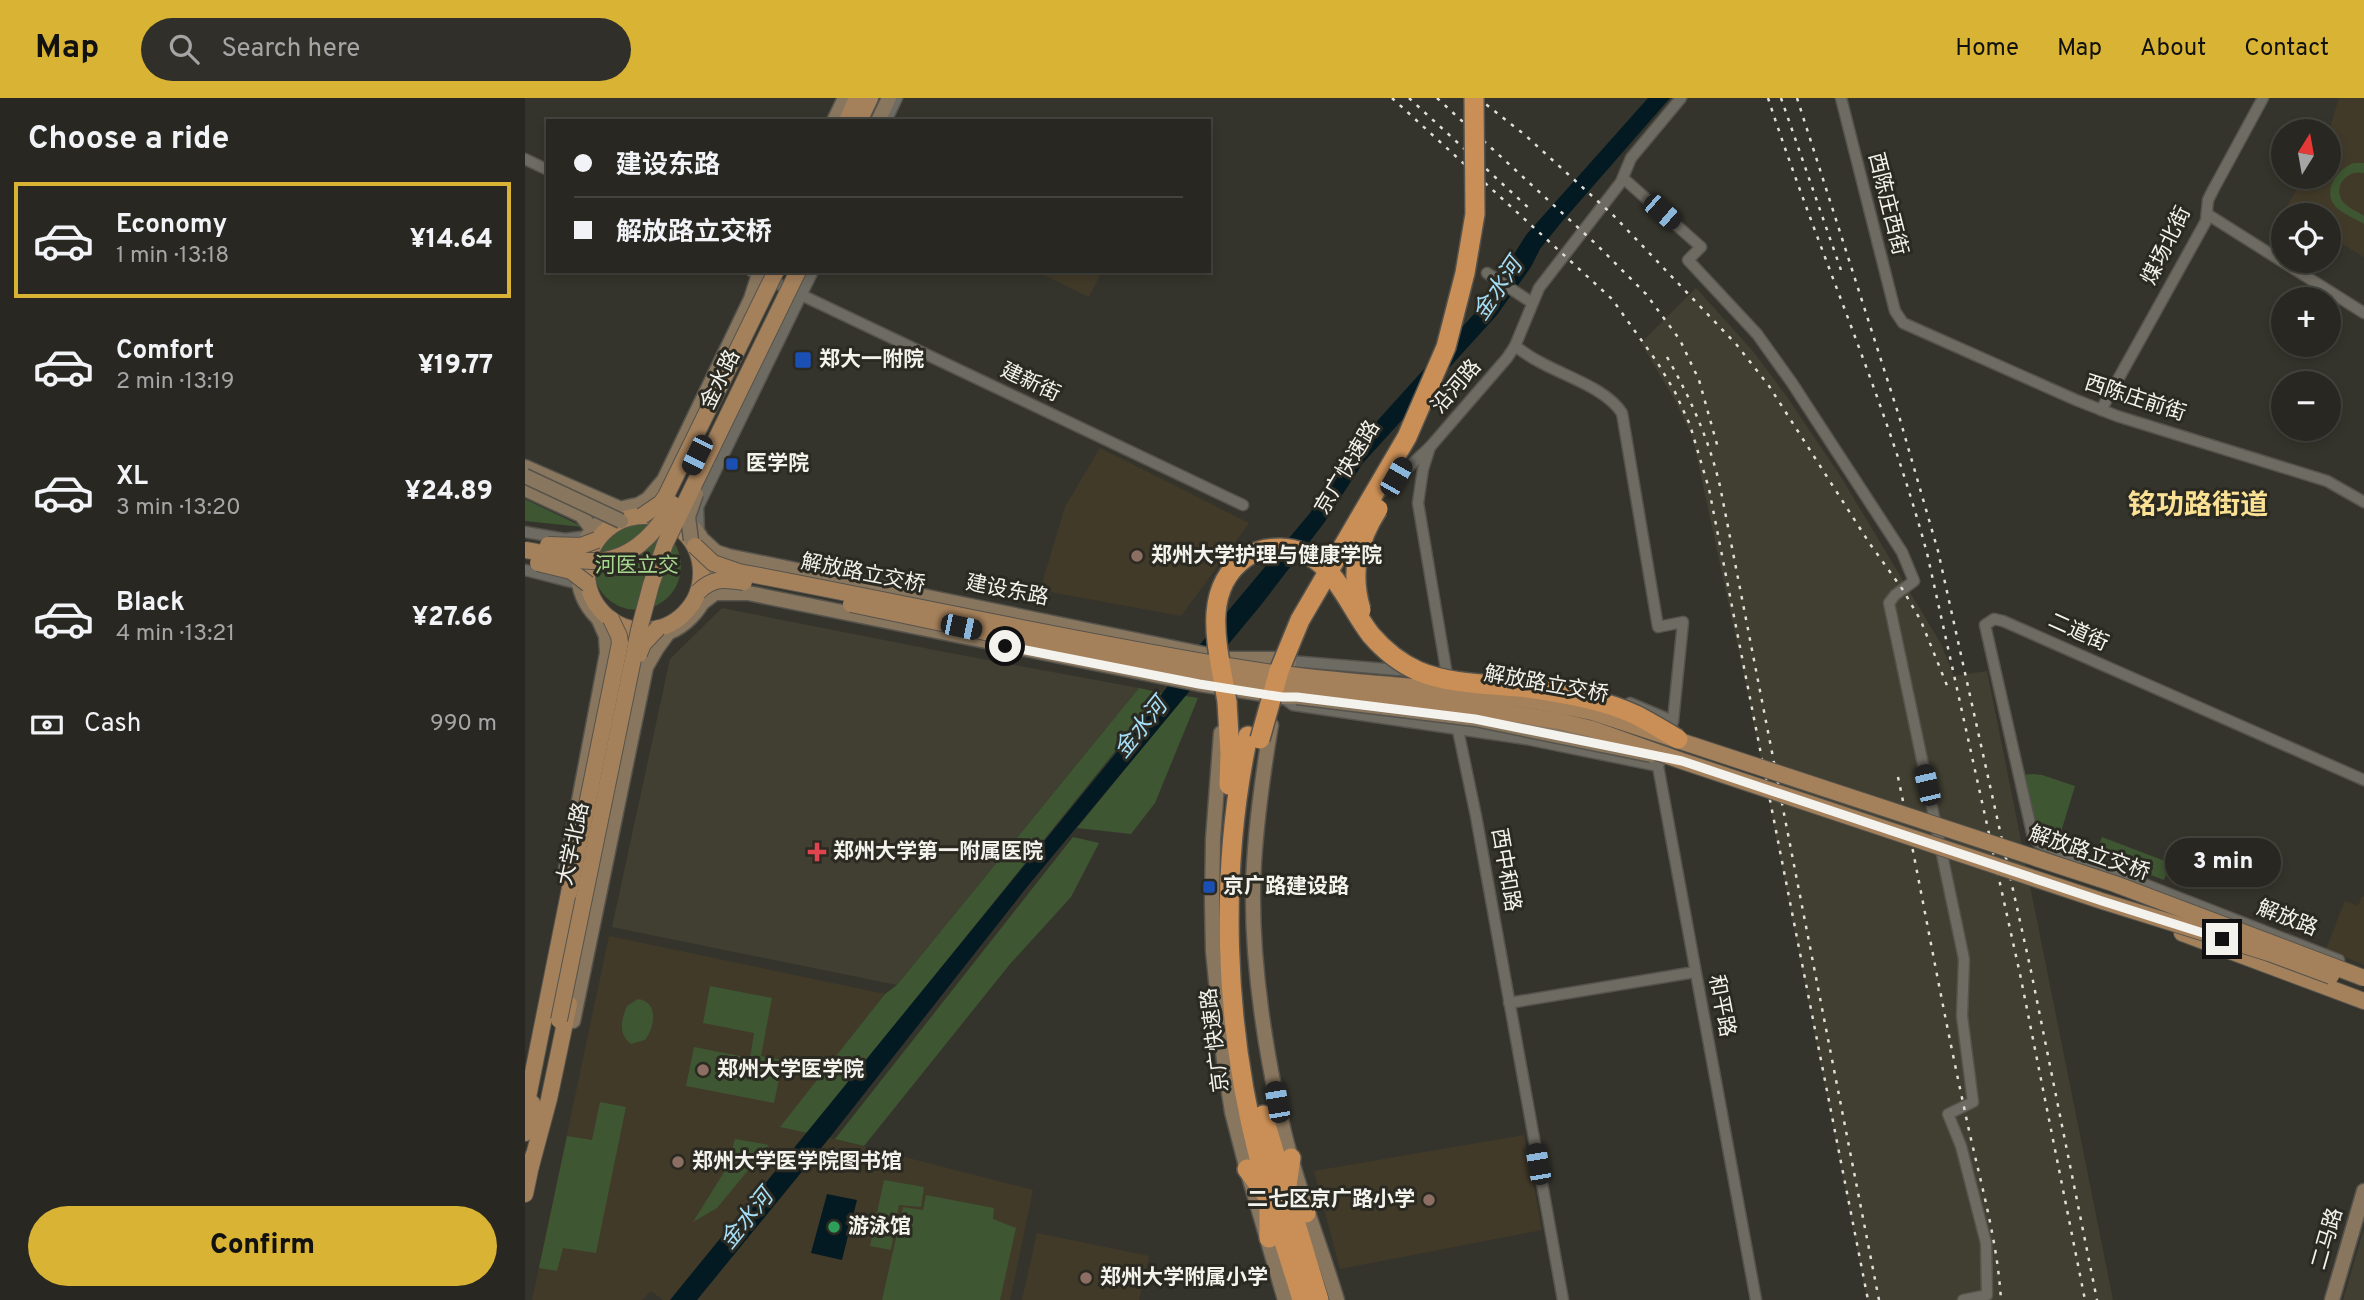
<!DOCTYPE html>
<meta charset="utf-8">
<style>
:root{--surface:#282721;--page:#302f2a;--text:#f1f3f6;--muted:#a5a5a5;--line:#44443f;--accent:#d9b434}
body{margin:0;font-family:Overpass,"Noto Sans SC",sans-serif;background:var(--page);color:var(--text);height:100vh;display:flex;flex-direction:column;font-size:26px;white-space:nowrap}
*{box-sizing:border-box;margin:0}
p{font-size:23px;color:var(--muted)}
.icon{flex:none;width:38px;height:38px;fill:none;stroke:currentColor;stroke-width:2;stroke-linecap:round;stroke-linejoin:round}
.map{position:relative;flex:1;overflow:hidden}
.side{display:flex;flex-direction:column;background:var(--surface);width:525px}
.side>*{flex:none}
.top-card{position:absolute;left:21px;top:21px;width:665px;height:154px;border-radius:0px;box-shadow:0 4px 10px #0003,0 0 0 2px var(--line);display:grid;align-content:center;height:154px;padding:0 28px;background:var(--surface)}
.needle{width:46px;rotate:11deg}
.fabs{position:absolute;left:1746px;top:21px;display:grid;gap:14px}
.fabs a{display:grid;place-items:center;width:70px;height:70px;border-radius:50%;background:var(--surface);box-shadow:0 4px 10px #0003,0 0 0 2px var(--line);font-size:35px}
.end{position:absolute;width:32px;height:32px;margin:-16px;border:9px solid #f3f2ed;background:#111;box-shadow:0 0 0 4px #111}
.from{border-radius:50%}
.bubble{position:absolute;height:49px;border-radius:24px;background:var(--surface);box-shadow:0 4px 10px #0003,0 0 0 2px var(--line);font-size:23px;font-weight:800;line-height:49px;text-align:center}
.car{position:absolute;width:21px;height:42px;margin:-21px -10px;border-radius:9px;box-shadow:0 0 5px 2px #0007;background:linear-gradient(#222 24%,#8ab4d8 0 40%,#222 0 76%,#8ab4d8 0 86%,#222 0)}
.top-card b{display:flex;align-items:center;gap:24px;height:66px;font-size:26px}
.top-card b+b{border-top:2px solid var(--line)}
.top-card i{width:18px;height:18px;background:var(--text)}
ul{padding:0;list-style:none}
li{display:flex;align-items:center;gap:21px;height:116px;margin:0 14px 10px;padding:0 14px;border:4px solid transparent;border-radius:0px}
li div{flex:1}
li b{display:block;font-size:26px}
li em{font-style:normal;font-weight:800}
li.active{border-color:var(--accent)}
li>.icon{width:63px;height:63px;stroke-width:1.5}
h2{padding:0 28px;font-size:32px;line-height:84px}
.pay{display:flex;align-items:center;gap:18px;height:77px;padding:0 28px;font-size:26px}
.pay p{margin-inline-start:auto}
.cta{display:flex;gap:14px;margin-top:auto;padding:14px 28px}
.cta a{flex:1;height:80px;border-radius:42px;background:var(--accent);color:#111;font-size:28px;font-weight:800;line-height:80px;text-align:center}
header{display:flex;align-items:center;gap:42px;box-sizing:border-box;height:98px;padding:0 35px;background:var(--accent);color:#111}
header strong{font-size:33px}
nav{display:flex;gap:38px;margin-inline-start:auto;font-size:24px}
.search{width:490px;height:63px;background:var(--page);display:flex;align-items:center;gap:18px;box-sizing:border-box;padding:0 24px;border-radius:38px;color:var(--muted);font-size:26px}
main{display:flex;flex:1;min-height:0}
.map>svg:first-child{display:block}
</style>
<header>
<strong>Map</strong>
<div class="search"><svg class="icon" aria-label="search" viewBox="0 0 24 24"><circle cx="10" cy="10" r="6"/><path d="M15 15l6 6"/></svg>Search here</div>
<nav><a>Home</a><a>Map</a><a>About</a><a>Contact</a></nav>
</header>
<main>
<section class="side">
<h2>Choose a ride</h2>
<ul>
<li class="active"><svg class="icon" aria-label="car" viewBox="0 0 24 24"><path d="M5 17H2v-5l4-1 3-4h7l3 4 3 1v5h-3M9 17h6M6 11h13"/><circle cx="7" cy="17" r="2"/><circle cx="17" cy="17" r="2"/></svg><div><b>Economy</b><p>1 min · 13:18</p></div><em>¥14.64</em></li>
<li><svg class="icon" aria-label="car" viewBox="0 0 24 24"><path d="M5 17H2v-5l4-1 3-4h7l3 4 3 1v5h-3M9 17h6M6 11h13"/><circle cx="7" cy="17" r="2"/><circle cx="17" cy="17" r="2"/></svg><div><b>Comfort</b><p>2 min · 13:19</p></div><em>¥19.77</em></li>
<li><svg class="icon" aria-label="car" viewBox="0 0 24 24"><path d="M5 17H2v-5l4-1 3-4h7l3 4 3 1v5h-3M9 17h6M6 11h13"/><circle cx="7" cy="17" r="2"/><circle cx="17" cy="17" r="2"/></svg><div><b>XL</b><p>3 min · 13:20</p></div><em>¥24.89</em></li>
<li><svg class="icon" aria-label="car" viewBox="0 0 24 24"><path d="M5 17H2v-5l4-1 3-4h7l3 4 3 1v5h-3M9 17h6M6 11h13"/><circle cx="7" cy="17" r="2"/><circle cx="17" cy="17" r="2"/></svg><div><b>Black</b><p>4 min · 13:21</p></div><em>¥27.66</em></li>
</ul>
<div class="pay"><svg class="icon" aria-label="cash" viewBox="0 0 24 24"><path d="M3 7h18v10H3z"/><circle cx="12" cy="12" r="2"/></svg>Cash<p>990 m</p></div>
<div class="cta"><a>Confirm</a></div>
</section>
<div class="map">
<svg width="1839" height="1202" viewBox="0 0 1839 1202">
<rect width="100%" height="100%" fill="#35342c"/>
<!-- built -->
<g fill="#413f31">
<path d="M1171,190l56,62 33,44 56,83 100,167 13,32 33,-5 126,629h-246l-120,-611 -54,-250 -17,-37 -35,-59z"/>
<path d="M197,510l228,45 189,35 -242,297 -285,-58 58,-268z"/>
<path d="M1839,1130v72h-21z"/>
</g>
<!-- education -->
<g fill="#423a29">
<path d="M1814,0h25v159l-35,-21v-21h-33l-11,-6 15,-25 12,7 4,-14h13v-46z"/>
<path d="M511,173h66l-13,26z"/>
<path d="M575,350l149,75 -68,93 -141,-26 25,-83z"/>
<path d="M1837,798l2,1v68l-38,-16 19,-48 13,5z"/>
<path d="M84,838l276,58 -104,133 54,12 198,51 -23,110h-347l-12,-9 -9,9h-110z"/>
<path d="M999,1037l18,95 -202,39 -26,-98z"/>
<path d="M512,1135l112,23 -10,44h-117z"/>
</g>
<!-- green -->
<g fill="#3e5631">
<path d="M1829,65h10v10c-17,-4 -33,14 -20,30 5,5 14,9 20,13v8c-8,-5 -18,-9 -26,-15 -18,-15 -2,-40 16,-46z"/>
<path d="M0,401l58,28 -58,-6z"/>
<circle cx="112" cy="468" r="44"/>
<path d="M614,590l23,5 -354,440 -28,-6 105,-133 12,-9z"/>
<path d="M660,598l13,2 -43,105 -24,31 -54,-6z"/>
<path d="M1508,676l9,1 33,11 -18,59 -20,-9 -15,-61z"/>
<path d="M548,739l26,6 -28,54 -61,67 -146,182 -29,-7z"/>
<path d="M1577,739l68,26 -6,17 -69,-26z"/>
<path d="M185,888l62,12 -11,58 22,4 -9,43 -88,-17 8,-39 56,11 4,-25 -51,-10z"/>
<path d="M113,901c21,3 17,28 7,41l-14,4c-13,-10 -10,-24 -4,-38z"/>
<path d="M75,1004l26,5 -30,146 -33,-5 -6,23 -18,-3 28,-132 25,4z"/>
<path d="M210,1041l34,6 -52,63 -24,14 33,-53z"/>
<path d="M359,1082l40,7 -3,20 -22,-2 -8,45 -21,-4z"/>
<path d="M401,1097l68,13 -1,11 23,9 -16,72h-118l21,-93 20,3z"/>
</g>
<!-- water -->
<g fill="#041a22">
<path d="M1123,0h22l-110,126 -20,25 -9,18 -34,48 -134,148 -39,60 -63,82 -234,282 -196,249 -134,164h-27l455,-558 72,-94 113,-135 39,-61 134,-148 43,-69z"/>
<path d="M302,1096l30,6 -15,60 -31,-7z"/>
</g>
<g fill="none" stroke-linecap="round" stroke-linejoin="round">
<!-- street casing -->
<g stroke="#55534c" stroke-width="13">
<g id="street">
<path d="M1316,0l54,213 8,12 173,77 41,16 210,65 37,21"/>
<path d="M361,23l11,-23"/>
<path d="M0,61l23,11"/>
<path d="M1098,80l78,69 -13,13 69,74 35,49 110,169 12,29 -19,14 -6,8 75,356 -2,57 11,86 -25,12 13,32 25,97 1,52 -24,5"/>
<path d="M1682,116l157,99"/>
<path d="M226,173l492,234"/>
<path d="M962,175l44,29"/>
<path d="M990,248c7,5 15,11 23,15 26,15 68,27 84,52l36,214 25,-5 -10,99 -15,45 98,534"/>
<path d="M1576,312l105,-189 2,-21 5,-10 50,-92"/>
<path d="M905,349l-7,22 -5,34 30,178"/>
<path d="M858,393l47,-44 77,-89 8,-12 24,-58 82,-106 10,-24 50,-60"/>
<path d="M0,434l40,7 22,-3"/>
<path d="M174,436l-1,-27 115,-236"/>
<path d="M0,472l54,14"/>
<path d="M765,563l120,10"/>
<path d="M757,599l11,8 233,34 132,27"/>
<path d="M1105,605l43,18"/>
<path d="M929,613l22,105 87,484"/>
<path d="M1814,862l-300,-117 -6,-6 -48,-212 9,-6 9,2 361,159"/>
<path d="M984,905l186,-31"/>
</g>
</g>
<!-- secondary casing -->
<g stroke="#55534c" stroke-width="17">
<g id="secondary">
<path d="M309,23l11,-23"/>
<path d="M353,23l11,-23"/>
<path d="M0,369l96,42"/>
<path d="M0,391l56,26 11,14"/>
<circle cx="119" cy="473" r="66"/>
<path d="M113,407l10,-6 16,-19 87,-181 9,-28"/>
<path d="M179,443l12,11 12,4 500,103h48l13,3"/>
<path d="M177,505l13,-10h33l451,91 83,13h15"/>
<path d="M746,627c-9,54 -17,110 -18,164 -1,78 13,168 31,243 14,58 36,112 53,168"/>
<path d="M696,635l-8,106 -1,62 1,50 11,110 8,51 14,54 39,134"/>
<path d="M41,771l41,-216 -1,-17 -7,-16"/>
<path d="M48,923l73,-354 11,-19 11,-15"/>
<path d="M1807,1202l32,-109"/>
</g>
</g>
<!-- primary casing -->
<g stroke="#55534c" stroke-width="18">
<g id="primary">
<path d="M322,23l10,-23"/>
<path d="M334,23l11,-23"/>
<circle cx="119" cy="475" r="57"/>
<path d="M1657,835l182,68"/>
<path d="M0,1014l44,-219"/>
<path d="M0,1035l7,-30"/>
<path d="M6,1068l18,-67 20,-95"/>
<path d="M0,1096l8,-38"/>
</g>
</g>
<!-- highway casing -->
<g stroke="#55534c" stroke-width="22">
<g id="highway">
<path d="M702,604l3,51 -1,32"/>
<path d="M723,638c-29,136 -24,287 11,422 12,47 29,94 43,142"/>
<path d="M738,1017l56,185"/>
<path d="M766,1060l-5,35 20,20"/>
<path d="M722,1071l22,29v40"/>
</g>
</g>
<!-- street -->
<use href="#street" stroke="#6d6b62" stroke-width="10"/>
<!-- secondary -->
<use href="#secondary" stroke="#89765e" stroke-width="14"/>
<!-- primary -->
<use href="#primary" stroke="#a5815b" stroke-width="16"/>
<!-- highway -->
<use href="#highway" stroke="#ca8f56" stroke-width="19"/>
<!-- rail -->
<g stroke="#dfded9" stroke-width="2.5" stroke-dasharray="3.5 7" stroke-linecap="butt">
<path d="M867,0l220,201 45,63 18,30 15,33 19,64 159,811"/>
<path d="M884,0l123,113"/>
<path d="M912,0l160,147 49,49 34,46 19,40 19,68"/>
<path d="M953,0l47,37 89,81 122,128 33,42 101,158 33,46 18,31 27,67"/>
<path d="M1243,0c50,153 117,300 159,455l93,421 65,326"/>
<path d="M1256,0l60,172"/>
<path d="M1272,0l102,318 39,135 93,420 66,329"/>
<path d="M1142,259c24,42 42,83 53,129l159,814"/>
<path d="M1373,679c23,110 42,220 66,330 13,64 33,127 37,193"/>
</g>
<!-- secondary-bridge casing -->
<g stroke="#55534c" stroke-width="17" stroke-linecap="butt">
<g id="secondary-bridge">
<path d="M0,378l96,45"/>
<path d="M166,442l-3,-23 8,-23"/>
<path d="M772,599l178,22 176,36"/>
</g>
</g>
<!-- primary-bridge casing -->
<g stroke="#55534c" stroke-width="18" stroke-linecap="butt">
<g id="primary-bridge">
<path d="M117,418l19,-13 5,-7 110,-225"/>
<path d="M23,447l33,1 16,-6"/>
<path d="M170,448l18,17 26,9c165,31 329,68 495,95 118,20 240,18 358,45l523,172 249,94"/>
<path d="M0,452c21,3 45,11 66,11 39,1 64,-27 82,-57"/>
<path d="M13,465l33,8 17,13"/>
<path d="M173,494c15,-15 26,-13 46,-10"/>
<path d="M326,506l187,39 196,37 213,23 112,18 33,8 90,32 420,140 167,52 62,23"/>
<path d="M114,556l4,-10 15,-16"/>
<path d="M44,795l51,-250 -1,-7 -8,-17"/>
<path d="M34,922l80,-390 12,-45 14,-41 133,-273"/>
</g>
</g>
<!-- highway-bridge casing -->
<g stroke="#55534c" stroke-width="22" stroke-linecap="butt">
<g id="highway-bridge">
<path d="M836,512c-11,-37 -4,-68 17,-101"/>
<path d="M702,604c-7,-48 -29,-110 18,-144 11,-8 22,-10 35,-10 51,1 65,54 91,87 13,15 29,28 47,36 33,14 74,13 110,17 35,5 76,12 108,27 14,7 28,16 42,24"/>
<path d="M735,641l19,-68 21,-51 107,-183 39,-90 19,-74 10,-59 -1,-116"/>
</g>
</g>
<!-- secondary-bridge -->
<use href="#secondary-bridge" stroke="#89765e" stroke-width="14"/>
<!-- primary-bridge -->
<use href="#primary-bridge" stroke="#a5815b" stroke-width="16"/>
<!-- highway-bridge -->
<use href="#highway-bridge" stroke="#ca8f56" stroke-width="19"/>
</g>
<g fill="none" stroke-linecap="round" stroke-linejoin="round">
<!-- route -->
<path stroke="#f3f2ed" stroke-width="9" d="M480,548l194,38 83,13h15l178,22 207,42 420,140 120,38"/>
</g>
<!-- markers -->
<g fill="#1a4fb4" stroke="#2b2a22" stroke-width="2.5">
<rect x="269" y="253" width="18" height="18" rx="3.5"/>
<rect x="200" y="359" width="14" height="14" rx="3.5"/>
<rect x="677" y="782" width="14" height="14" rx="3.5"/>
</g>
<g fill="#8d6e63" stroke="#2b2a22" stroke-width="2.5">
<circle cx="612" cy="458" r="7"/>
<circle cx="178" cy="972" r="7"/>
<circle cx="153" cy="1064" r="7"/>
<circle cx="904" cy="1102" r="7"/>
<circle cx="561" cy="1180" r="7"/>
</g>
<path fill="#e0444e" stroke="#2b2a22" stroke-width="2.5" d="M288.5 743.5h7v7h7v7h-7v7h-7v-7h-7v-7h7z"/>
<circle fill="#2e9e5b" stroke="#2b2a22" stroke-width="2.5" cx="309" cy="1129" r="7"/>
<g text-anchor="middle" dominant-baseline="central" stroke-width="6" stroke-linejoin="round" paint-order="stroke">
<!-- street labels -->
<g font-size="21" fill="#f3f2ed" stroke="#2b2a22">
<text transform="translate(1362 106) rotate(76)">西陈庄西街</text>
<text transform="translate(1642 148) rotate(-64)">煤场北街</text>
<text transform="translate(196 282) rotate(-64)">金水路</text>
<text transform="translate(505 285) rotate(25)">建新街</text>
<text transform="translate(932 289) rotate(-49)">沿河路</text>
<text transform="translate(1610 301) rotate(18)">西陈庄前街</text>
<text transform="translate(823 370) rotate(-59)">京广快速路</text>
<text transform="translate(338 476) rotate(11)">解放路立交桥</text>
<text transform="translate(482 493) rotate(11)">建设东路</text>
<text transform="translate(1553 535) rotate(24)">二道街</text>
<text transform="translate(1021 587) rotate(10)">解放路立交桥</text>
<text transform="translate(49 746) rotate(-78)">大学北路</text>
<text transform="translate(1564 756) rotate(19)">解放路立交桥</text>
<text transform="translate(980 772) rotate(80)">西中和路</text>
<text transform="translate(1762 821) rotate(21)">解放路</text>
<text transform="translate(1196 908) rotate(79)">和平路</text>
<text transform="translate(691 942) rotate(-97)">京广快速路</text>
<text transform="translate(1803 1141) rotate(-74)">二马路</text>
</g>
<!-- poi labels -->
<g font-size="21" font-weight="bold" fill="#f3f2ed" stroke="#2b2a22" text-anchor="start">
<text x="294" y="262">郑大一附院</text>
<text x="221" y="366">医学院</text>
<text x="626" y="458">郑州大学护理与健康学院</text>
<text x="308" y="754">郑州大学第一附属医院</text>
<text x="698" y="789">京广路建设路</text>
<text x="192" y="972">郑州大学医学院</text>
<text x="167" y="1064">郑州大学医学院图书馆</text>
<text x="890" y="1102" text-anchor="end">二七区京广路小学</text>
<text x="323" y="1129">游泳馆</text>
<text x="575" y="1180">郑州大学附属小学</text>
</g>
<!-- park labels -->
<g font-size="21" fill="#a7d88e" stroke="#2b2a22">
<text x="112" y="468">河医立交</text>
</g>
<!-- water labels -->
<g font-size="23" font-style="italic" fill="#a5def6" stroke="#2b2a22">
<text transform="translate(974 192) rotate(-56)">金水河</text>
<text transform="translate(617 631) rotate(-51)">金水河</text>
<text transform="translate(223 1122) rotate(-51)">金水河</text>
</g>
<!-- district labels -->
<g font-size="28" font-weight="bold" fill="#fae194" stroke="#2b2a22">
<text x="1673" y="409">铭功路街道</text>
</g>
</g>
</svg>
<div class="fabs">
<a><svg class="needle" viewBox="-14 -14 28 28"><path d="M0-13l5 13h-10z" fill="#e53935"/><path d="M0 13l5-13h-10z" fill="#a5a5a5"/></svg></a>
<a><svg class="icon" aria-label="locate" viewBox="0 0 24 24"><circle cx="12" cy="12" r="6"/><path d="M12 2v4M12 18v4M2 12h4M18 12h4"/></svg></a>
<a>+</a>
<a>−</a>
</div>
<i class="end from" style="left:480px;top:548px"></i>
<i class="end" style="left:1697px;top:841px"></i>
<div class="bubble" style="left:1640px;top:740px;width:116px">3 min</div>
<i class="car" style="left:1137px;top:114px;rotate:131deg"></i>
<i class="car" style="left:172px;top:357px;rotate:206deg"></i>
<i class="car" style="left:871px;top:379px;rotate:30deg"></i>
<i class="car" style="left:436px;top:529px;rotate:102deg"></i>
<i class="car" style="left:1402px;top:687px;rotate:347deg"></i>
<i class="car" style="left:752px;top:1004px;rotate:350deg"></i>
<i class="car" style="left:1013px;top:1066px;rotate:350deg"></i>
<div class="top-card">
<b><i class="from"></i>建设东路</b>
<b><i></i>解放路立交桥</b>
</div>
</div>
</main>
